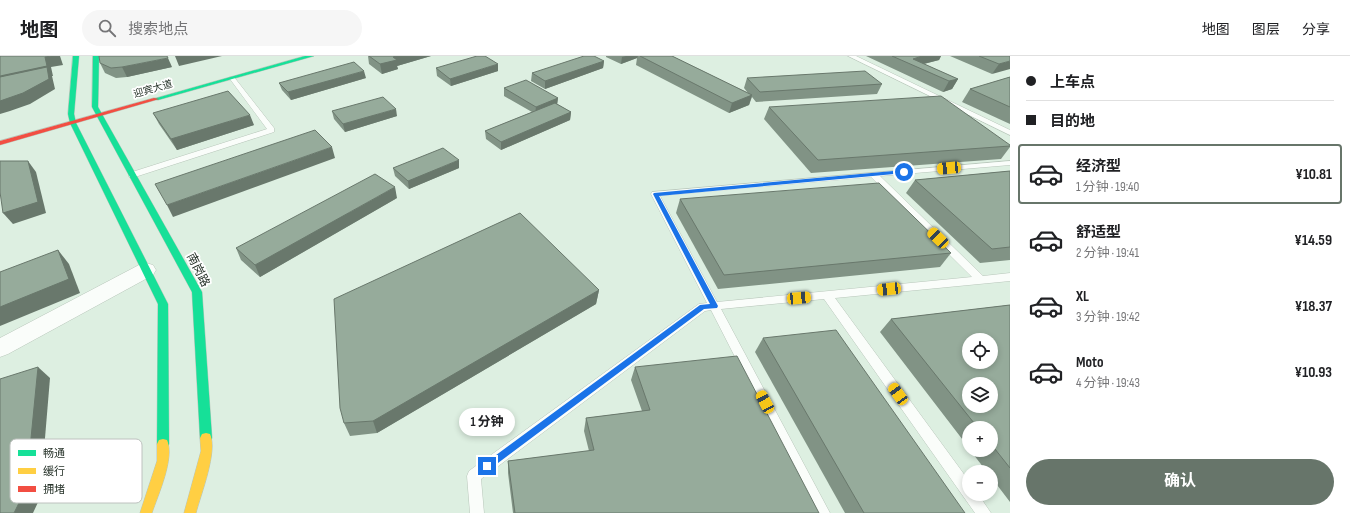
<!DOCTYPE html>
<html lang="zh">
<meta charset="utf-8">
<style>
:root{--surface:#fff;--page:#f6f6f6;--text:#202124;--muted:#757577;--line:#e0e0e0;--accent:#67756a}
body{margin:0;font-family:"Sofia Sans Condensed","Noto Sans SC",sans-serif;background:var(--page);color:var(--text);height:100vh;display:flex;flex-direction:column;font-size:15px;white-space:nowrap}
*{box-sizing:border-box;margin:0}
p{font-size:13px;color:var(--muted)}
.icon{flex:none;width:22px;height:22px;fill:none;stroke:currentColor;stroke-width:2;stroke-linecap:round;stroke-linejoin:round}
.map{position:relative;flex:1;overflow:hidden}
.details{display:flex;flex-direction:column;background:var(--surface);width:340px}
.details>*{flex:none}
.banner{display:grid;align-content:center;height:88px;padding:0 16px;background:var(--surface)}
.fabs{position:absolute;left:962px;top:277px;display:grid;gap:8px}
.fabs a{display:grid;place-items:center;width:36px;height:36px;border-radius:50%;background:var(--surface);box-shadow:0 2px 6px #0003;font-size:20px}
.end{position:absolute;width:18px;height:18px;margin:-9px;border:5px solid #1a73e8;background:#fff;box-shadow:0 0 0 2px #fff}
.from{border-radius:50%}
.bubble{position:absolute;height:28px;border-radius:14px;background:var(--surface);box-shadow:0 2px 6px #0003;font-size:13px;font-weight:700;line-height:28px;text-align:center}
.car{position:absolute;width:12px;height:24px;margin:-12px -6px;border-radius:5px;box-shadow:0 0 3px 1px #0007;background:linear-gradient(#f5c518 24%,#345 0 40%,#f5c518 0 76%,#345 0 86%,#f5c518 0)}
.banner b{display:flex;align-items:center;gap:14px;height:38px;font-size:15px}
.banner b+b{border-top:1px solid var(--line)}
.banner i{width:10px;height:10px;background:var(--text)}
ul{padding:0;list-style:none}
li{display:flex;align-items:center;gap:12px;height:60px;margin:0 8px 6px;padding:0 8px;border:2px solid transparent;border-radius:4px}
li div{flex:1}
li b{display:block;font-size:15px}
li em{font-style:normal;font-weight:700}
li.on{border-color:var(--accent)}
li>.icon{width:36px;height:36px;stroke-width:1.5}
.primary-button{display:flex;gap:8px;margin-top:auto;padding:8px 16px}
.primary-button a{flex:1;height:46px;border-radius:24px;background:var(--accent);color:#fff;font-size:16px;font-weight:700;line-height:46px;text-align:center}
header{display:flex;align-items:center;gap:24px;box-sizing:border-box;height:56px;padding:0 20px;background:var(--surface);border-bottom:1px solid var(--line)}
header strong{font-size:19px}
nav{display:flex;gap:22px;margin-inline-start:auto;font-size:14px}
.search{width:280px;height:36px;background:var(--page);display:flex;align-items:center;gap:10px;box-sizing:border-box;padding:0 14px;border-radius:22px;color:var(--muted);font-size:15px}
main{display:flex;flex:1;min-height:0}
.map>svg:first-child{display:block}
</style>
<header>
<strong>地图</strong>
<div class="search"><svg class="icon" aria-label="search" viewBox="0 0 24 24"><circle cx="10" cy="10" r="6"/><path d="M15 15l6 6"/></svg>搜索地点</div>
<nav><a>地图</a><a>图层</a><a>分享</a></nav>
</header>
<main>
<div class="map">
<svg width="1010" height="457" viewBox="0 0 1010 457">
<rect width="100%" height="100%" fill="#ddefe1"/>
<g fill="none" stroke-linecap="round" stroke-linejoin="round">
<!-- lane casing -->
<g stroke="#b8c6ba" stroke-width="1">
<g id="lane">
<path d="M848,0h8l154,74v5z"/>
<path d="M230,21h4l40,51v4l-139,45h-6v-4l138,-44 -37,-50z"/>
<path d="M1010,105v4l-130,11 103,100 27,-3v8l-175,17 134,183v13h9l13,19h-16l-151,-214 -103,10 109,204h-15l-104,-203 -6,1 -224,168 3,34h-14l-3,-37 2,-5 230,-167 8,-1 -56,-109 1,-2zM871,121l101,100 -255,25 -57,-106z"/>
</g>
</g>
<!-- street casing -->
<g stroke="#b8c6ba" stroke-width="1">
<path id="street" d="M146,207l7,2 3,5 -3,5 -145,79 -8,3v-19l139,-73z"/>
</g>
<!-- fast casing -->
<g stroke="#b8c6ba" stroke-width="1">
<g id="fast">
<path d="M73,0h6l-5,58 2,9 92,181 1,140 -2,4 -4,1 -4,-1 -2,-4 1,-140 -88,-181 -2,-9z"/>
<path d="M93,0h6l-1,51 104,185 10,146 -2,4 -4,1 -4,-1 -2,-4 -8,-146 -100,-185z"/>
<path d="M305,0h9l-156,44 -5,-1z"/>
</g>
</g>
<!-- slow casing -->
<g stroke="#b8c6ba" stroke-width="1">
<g id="slow">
<path d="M206,377l4,1c8,17 -9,60 -14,79h-12l17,-62 -1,-13 2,-4z"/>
<path d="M163,383l4,1c8,18 -9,55 -15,73h-12l17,-52v-17l2,-4z"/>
</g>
</g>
<!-- jam casing -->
<g stroke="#b8c6ba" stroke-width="1">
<path id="jam" d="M154,42l5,1 -159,46v-4z"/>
</g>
<!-- lane -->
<use href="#lane" fill="#fafdfa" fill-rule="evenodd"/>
<!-- street -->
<use href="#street" fill="#fafdfa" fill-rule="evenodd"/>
<!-- fast -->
<use href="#fast" fill="#16e098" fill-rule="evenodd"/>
<!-- slow -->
<use href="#slow" fill="#ffcf43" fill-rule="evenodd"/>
<!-- jam -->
<use href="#jam" fill="#f24e42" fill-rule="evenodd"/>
</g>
<!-- wall -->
<g fill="#819385">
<path d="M368,0h63l-34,10 1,3 -16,5 -13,-10z"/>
<path d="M606,0h66l76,37 -4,-5 3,-10 135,6 -5,10 -121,8 -4,-5 -3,8 -20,8 -93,-48 1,-7 -16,6 -15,-7z"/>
<path d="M866,0h75l-2,4 -15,4 34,15 -6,10 -9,3z"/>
<path d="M950,0h60l-18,18z"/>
<path d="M604,5l-1,7 -58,21 -14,-8 1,-8z"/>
<path d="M100,7l72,4 -45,10 -11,1 -11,-5z"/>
<path d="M436,12l62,3 -47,15 -14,-10z"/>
<path d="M1010,21v47l-48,-22 8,-13z"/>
<path d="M366,22l-75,22 -9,-10 -3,-7z"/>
<path d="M504,32l54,10 -1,6 14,8 -1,8 -69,30 -15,-11 -1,-8 47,-19 -28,-16z"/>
<path d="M769,51l241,38v2l-9,12 -190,14 -47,-54z"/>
<path d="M332,55l65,5 -52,16 -11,-13z"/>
<path d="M153,57l101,12 -77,25 -18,-26z"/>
<path d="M393,112h66l-50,21 -14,-13z"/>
<path d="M1010,115v89l-30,3 -74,-70 9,-13z"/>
<path d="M397,142l-137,79 -19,-17 -5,-12z"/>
<path d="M680,143l271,54 -11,14 -222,22 -42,-76z"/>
<path d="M599,234l-3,14 -219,129 -27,3 -6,-13z"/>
<path d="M1010,249v197l-19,-25v-5h-4l-17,-22h21v-22h-22v20l-89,-116 11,-13z"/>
<path d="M763,282l202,175h-120l-90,-161z"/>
<path d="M635,311l184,146h-306l-5,-40v-12l81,-10 -5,-20 2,-13 56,-7 -11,-31z"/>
</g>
<!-- shaded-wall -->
<g fill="#69786c">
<path d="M51,0h9l3,9 -12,2 2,9h-1l3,13 -25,15 -20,7 -10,3v-38l45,-19z"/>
<path d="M175,0h47l-43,10z"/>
<path d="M396,0h35l-34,10 1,3 -16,5 -2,-10 13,-7z"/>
<path d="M626,0h12l-1,2 -16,6 1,-7z"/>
<path d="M922,0h19l-2,4 -24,6 -2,-7z"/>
<path d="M168,2l4,9 -45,10 -5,-10z"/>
<path d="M604,5l-1,7 -58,21v-8z"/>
<path d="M1010,5v8l-18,5 7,-10z"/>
<path d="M498,8v7l-47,15 -1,-7z"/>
<path d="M364,15l2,7 -75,22 -3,-8z"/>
<path d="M958,23l-6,10 -9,3 6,-11z"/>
<path d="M752,39l-3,10 -20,8 3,-10z"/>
<path d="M558,42l-1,7 -22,9 1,-7z"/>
<path d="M396,53l1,7 -52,16 -2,-8z"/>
<path d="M571,56l-1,8 -69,30v-8z"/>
<path d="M250,59l4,10 -77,25 -6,-11z"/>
<path d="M332,91l3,11 -162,59 -6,-12z"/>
<path d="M459,104v8l-50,21 -1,-8z"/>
<path d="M28,105l8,11 10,41 -33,11 -10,-11z"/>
<path d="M395,131l2,11 -137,79 -5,-12z"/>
<path d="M58,194l11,14 11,29 -80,33v-19z"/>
<path d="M599,234l-3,14 -219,129 -4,-12z"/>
<path d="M38,311l12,11 -10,120 -7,15h-19z"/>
</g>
<!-- building -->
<g fill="#96ab9b" stroke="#69786c" fill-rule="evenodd">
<path d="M0,0h51l-6,1 2,9 -47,10z"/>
<path d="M99,0h68l1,2 -46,9 -11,1 -11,-5z"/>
<path d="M369,0h27l-3,1 4,3 -17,4z"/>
<path d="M477,0h8l13,8 -48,15 -14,-11z"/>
<path d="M584,0h10l10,5 -59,20 -13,-8z"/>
<path d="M640,0h32l80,39 -20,8z"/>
<path d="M892,0h30l-9,3 45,20 -9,2z"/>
<path d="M979,0h31v5l-11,3z"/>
<path d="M354,6l10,9 -76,21 -9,-9z"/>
<path d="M47,11l2,12 -26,14 -23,8v-24z"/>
<path d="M865,15l17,13 -122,8 -13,-14z"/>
<path d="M1010,21v30l-40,-18z"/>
<path d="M526,24l32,18 -22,9 -32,-19z"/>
<path d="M228,35l22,24 -79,24 -18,-26z"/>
<path d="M941,40l69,49v1l-192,14 -49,-53z"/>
<path d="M383,41l13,12 -53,15 -11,-13z"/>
<path d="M555,47l16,9 -70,30 -16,-11z"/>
<path d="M315,74l17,17 -165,58 -12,-21z"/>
<path d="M443,92l16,12 -51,21 -15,-13z"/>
<path d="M0,105h28l10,41 -35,11 -3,-21z"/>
<path d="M1010,115v76l-18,2 -77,-69z"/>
<path d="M375,118l20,13 -140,78 -19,-17z"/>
<path d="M879,127l72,70 -227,22 -44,-76z"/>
<path d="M520,157l79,77 -226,131 -29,2 -4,-15 -6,-109z"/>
<path d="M58,194l11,29 -69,28v-35z"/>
<path d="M1010,249v163l-19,-24v-16h-13l-87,-109zM969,284h22v22h-22zM969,328h22v22h-22z"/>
<path d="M836,274l129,183h-101l-101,-175z"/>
<path d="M737,300l82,157h-304l-7,-52 86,-11 -8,-32 64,-8 -15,-43z"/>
<path d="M38,311l-12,122 -12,24h-14v-134z"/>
</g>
<!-- route -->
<path fill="#1a73e8" d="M904,114l1,1v2l-246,23 59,110 -1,2 -13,1 -214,160h-6l-2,-3 2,-2 216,-159 10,-1 -57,-110 1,-1z"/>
<g text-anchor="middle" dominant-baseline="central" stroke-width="3.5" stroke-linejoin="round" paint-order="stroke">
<!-- far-street labels -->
<g font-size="10" fill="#27332a" stroke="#fff">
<text transform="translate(153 33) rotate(-16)">迎宾大道</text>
</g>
<!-- street labels -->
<g font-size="12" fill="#27332a" stroke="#fff">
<text transform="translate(198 214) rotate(63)">南岗路</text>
</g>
</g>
<!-- legend -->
<rect x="10" y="383" width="132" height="64" rx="6" fill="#fff" stroke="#bec2bf" stroke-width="1"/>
<rect x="18" y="394" width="18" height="6" fill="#16e098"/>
<rect x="18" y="412" width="18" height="6" fill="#ffcf43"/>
<rect x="18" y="430" width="18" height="6" fill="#f24e42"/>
<g font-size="11" fill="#27332a">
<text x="43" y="401">畅通</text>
<text x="43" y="419">缓行</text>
<text x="43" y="437">拥堵</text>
</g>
</svg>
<div class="fabs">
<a><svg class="icon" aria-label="locate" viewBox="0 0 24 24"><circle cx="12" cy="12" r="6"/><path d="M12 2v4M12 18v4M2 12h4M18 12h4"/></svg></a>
<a><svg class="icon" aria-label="layers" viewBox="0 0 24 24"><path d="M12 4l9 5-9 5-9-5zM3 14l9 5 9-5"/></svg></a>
<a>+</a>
<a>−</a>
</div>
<i class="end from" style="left:904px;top:116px"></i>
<i class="end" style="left:487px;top:410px"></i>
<div class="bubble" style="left:459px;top:352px;width:56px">1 分钟</div>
<i class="car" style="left:949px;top:112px;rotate:265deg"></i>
<i class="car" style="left:938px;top:182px;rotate:314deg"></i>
<i class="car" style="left:889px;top:233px;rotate:264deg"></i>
<i class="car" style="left:799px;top:242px;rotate:85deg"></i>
<i class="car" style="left:898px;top:338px;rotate:324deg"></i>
<i class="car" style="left:765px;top:346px;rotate:332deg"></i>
</div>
<section class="details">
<div class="banner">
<b><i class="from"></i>上车点</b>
<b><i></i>目的地</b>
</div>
<ul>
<li class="on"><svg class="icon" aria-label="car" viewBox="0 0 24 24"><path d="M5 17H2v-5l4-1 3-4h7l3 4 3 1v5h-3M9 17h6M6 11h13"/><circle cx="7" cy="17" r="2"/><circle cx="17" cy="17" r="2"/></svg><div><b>经济型</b><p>1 分钟 · 19:40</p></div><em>¥10.81</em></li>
<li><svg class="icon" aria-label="car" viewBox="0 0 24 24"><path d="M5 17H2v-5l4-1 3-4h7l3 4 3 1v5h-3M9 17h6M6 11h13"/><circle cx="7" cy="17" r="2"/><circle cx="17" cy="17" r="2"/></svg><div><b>舒适型</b><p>2 分钟 · 19:41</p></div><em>¥14.59</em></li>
<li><svg class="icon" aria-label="car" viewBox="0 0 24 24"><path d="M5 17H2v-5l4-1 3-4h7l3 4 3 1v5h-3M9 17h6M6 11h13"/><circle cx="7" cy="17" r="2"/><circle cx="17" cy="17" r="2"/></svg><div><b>XL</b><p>3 分钟 · 19:42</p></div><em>¥18.37</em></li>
<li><svg class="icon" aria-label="car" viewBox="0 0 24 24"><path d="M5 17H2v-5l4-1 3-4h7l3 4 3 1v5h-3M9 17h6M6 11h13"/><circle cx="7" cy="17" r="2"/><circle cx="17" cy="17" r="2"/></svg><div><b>Moto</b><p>4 分钟 · 19:43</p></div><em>¥10.93</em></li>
</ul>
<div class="primary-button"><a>确认</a></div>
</section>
</main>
